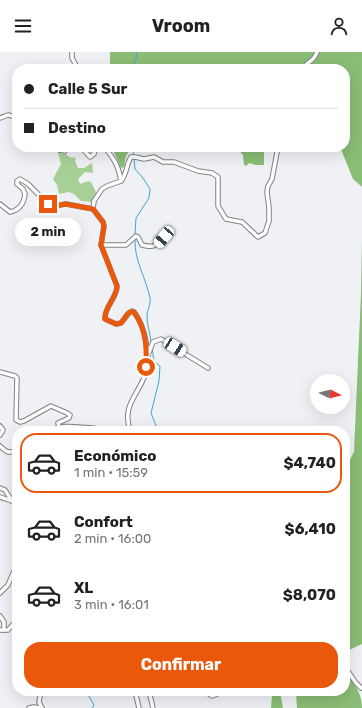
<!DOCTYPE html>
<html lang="es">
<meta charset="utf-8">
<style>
:root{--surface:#fff;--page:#f6f6f6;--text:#222;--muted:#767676;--line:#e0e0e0;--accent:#ea580c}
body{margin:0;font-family:Rubik,sans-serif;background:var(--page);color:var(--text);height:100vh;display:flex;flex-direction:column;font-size:15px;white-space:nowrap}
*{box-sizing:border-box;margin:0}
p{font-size:13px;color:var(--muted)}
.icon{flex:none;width:22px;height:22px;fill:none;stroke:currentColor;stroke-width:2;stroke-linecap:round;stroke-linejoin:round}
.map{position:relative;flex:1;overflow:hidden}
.drawer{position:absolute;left:12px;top:374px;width:338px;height:270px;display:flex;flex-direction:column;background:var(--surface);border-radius:16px;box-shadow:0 4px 16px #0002}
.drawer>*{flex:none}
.hud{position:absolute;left:12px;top:12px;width:338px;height:88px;border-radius:16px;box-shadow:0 4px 16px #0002;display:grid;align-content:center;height:88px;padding:0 12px;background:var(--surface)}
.needle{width:26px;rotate:96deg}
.fabs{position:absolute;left:310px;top:322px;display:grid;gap:8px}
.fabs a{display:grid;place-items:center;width:40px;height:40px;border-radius:50%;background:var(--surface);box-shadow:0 4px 16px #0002;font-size:20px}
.end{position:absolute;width:18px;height:18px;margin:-9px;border:5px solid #ea580c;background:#fff;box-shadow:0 0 0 2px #fff}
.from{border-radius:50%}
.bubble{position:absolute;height:28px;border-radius:14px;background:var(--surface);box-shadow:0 4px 16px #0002;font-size:13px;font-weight:700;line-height:28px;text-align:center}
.car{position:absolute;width:12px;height:24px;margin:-12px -6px;border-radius:5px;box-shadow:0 0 3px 1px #0007;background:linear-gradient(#fff 24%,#345 0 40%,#fff 0 76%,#345 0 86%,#fff 0)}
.hud b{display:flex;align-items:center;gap:14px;height:38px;font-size:15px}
.hud b+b{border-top:1px solid var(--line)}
.hud i{width:10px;height:10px;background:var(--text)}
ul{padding:7px 0 0;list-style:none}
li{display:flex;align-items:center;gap:12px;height:60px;margin:0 8px 6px;padding:0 4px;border:2px solid transparent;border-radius:16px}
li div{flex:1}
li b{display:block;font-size:15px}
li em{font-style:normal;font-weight:700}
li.current{border-color:var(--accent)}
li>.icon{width:36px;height:36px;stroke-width:1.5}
.primary-button{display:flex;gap:8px;margin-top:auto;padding:8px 12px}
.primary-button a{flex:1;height:46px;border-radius:16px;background:var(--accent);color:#fff;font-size:16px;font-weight:700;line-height:46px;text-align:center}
header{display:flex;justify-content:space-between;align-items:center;height:52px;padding:0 12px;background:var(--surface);font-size:18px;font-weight:700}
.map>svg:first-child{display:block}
</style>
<header><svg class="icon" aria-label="menu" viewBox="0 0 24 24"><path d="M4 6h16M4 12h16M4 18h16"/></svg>Vroom<svg class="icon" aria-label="person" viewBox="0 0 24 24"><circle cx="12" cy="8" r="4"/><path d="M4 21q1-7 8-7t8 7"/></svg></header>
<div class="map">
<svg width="362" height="656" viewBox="0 0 362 656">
<rect width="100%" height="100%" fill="#eff1f5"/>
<!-- green -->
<path fill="#a7d096" d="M58,101l8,1 3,3 7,1 -1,3 3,7h6l8,-5 1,10 -8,-1 -7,7 2,5 8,-3 3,1 5,10 -4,10 -11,-1 -7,-7 -5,-2 -10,2 -2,-9 -4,-6 8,-15z"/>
<!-- forest -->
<g fill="#8abd75">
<path d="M110,0h252v135l-9,-8 -13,-32h5v-78h-235z"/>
<path d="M113,95h37l-3,3h-17l-4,6 -2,11 -3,1 -7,-16z"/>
<path d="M239,95h25v18h-8l-7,-2 -3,3 -2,-1 -1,-10 -4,-5z"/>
<path d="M362,187v405l-17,8v-183l9,-17 7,-159z"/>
<path d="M345,619c8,13 17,20 17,37h-65l-1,-17h49z"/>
<path d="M275,639l3,1 3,5 2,11h-12l1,-13z"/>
</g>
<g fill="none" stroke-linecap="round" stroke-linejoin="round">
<!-- stream -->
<g stroke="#3fa6d3" stroke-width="1">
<path d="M131,17l5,-10 1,-7"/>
<path d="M134,104l-1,-4 3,-5"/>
<path d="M134,107l1,10 8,9 7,11 -1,9 -13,20 -1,17"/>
<path d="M135,188c-1,20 11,38 15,58 1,7 -3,12 -3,18 0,9 3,17 4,25"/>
<path d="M152,296l2,13 6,5 -1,15 -8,32 7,18"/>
<path d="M86,639l8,14 -2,3"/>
</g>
<!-- minor casing -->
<g stroke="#808186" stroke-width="5.5">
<g id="minor">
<path d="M72,0v6l6,11"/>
<path d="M303,17c3,-8 10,-5 14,-17"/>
<path d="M0,66l8,-3 9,2"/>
<path d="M58,95l1,3 6,1 2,-4"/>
<path d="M81,95l9,10 4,-3 1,-7"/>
<path d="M104,95c10,11 15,20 17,34l-14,5 -5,3 -8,12 -1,8 10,13 1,4 -3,19 16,41c0,12 -13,21 -12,33l11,5 5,-1 8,-10 3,-2 2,1c12,16 17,45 11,63 -8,22 -23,30 -15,56"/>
<path d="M121,129c6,-7 5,-16 10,-24h4l9,2 10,-2 9,5h11l24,9 14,2 6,4v29l8,13 16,3 16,15 7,-4 4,-12v-13l-2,-16 1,-6 4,-7 6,-32"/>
<path d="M0,152l10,8c10,-2 14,-9 15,-18l-2,-5 -6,-5v-3l3,-2 8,5 20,20 6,2 12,-2 27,5"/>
<path d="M101,193h25l10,-9 2,1 4,8c12,3 14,1 22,-8"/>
<path d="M148,303l5,-13 8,-3 47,29"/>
<path d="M0,320l15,4 2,2 -1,42 4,2 4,-1 27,-15 16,7 3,2 -1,3 -11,5 1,4"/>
<path d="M0,374l3,4 -3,5"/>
<path d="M50,379c14,-8 28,-3 44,-3l1,3"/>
<path d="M0,394c6,6 9,8 17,4"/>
<path d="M0,436l5,2 7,11 5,-1"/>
<path d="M0,445l12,4"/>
<path d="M0,541l8,-8 6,-14"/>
<path d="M0,564l4,6v8"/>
<path d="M0,578h8l9,-10"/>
<path d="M345,615l11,16 5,5"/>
<path d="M41,639l-2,11 3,6"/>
<path d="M135,639l4,17"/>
<path d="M149,639l4,17"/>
<path d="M204,639l8,5 13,-5"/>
<path d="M29,656l4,-1 9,1"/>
</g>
</g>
<!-- minor -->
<use href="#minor" stroke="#fff" stroke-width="3.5"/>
</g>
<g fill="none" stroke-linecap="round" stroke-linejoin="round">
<!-- route -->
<path stroke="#ea580c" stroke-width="5" d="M48,152l6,2 12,-2 27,5 10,13 1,4 -3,19 16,41c0,12 -13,21 -12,33l11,5 5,-1c4,-4 6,-13 13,-11 12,16 13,36 12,55"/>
</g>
</svg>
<div class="fabs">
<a><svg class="needle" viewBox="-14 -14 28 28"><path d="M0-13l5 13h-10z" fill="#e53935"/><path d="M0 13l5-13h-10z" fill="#767676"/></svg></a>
</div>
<i class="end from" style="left:146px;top:315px"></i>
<i class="end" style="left:48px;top:152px"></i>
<div class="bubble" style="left:15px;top:166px;width:66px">2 min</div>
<i class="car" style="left:164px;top:185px;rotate:220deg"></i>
<i class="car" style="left:175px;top:295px;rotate:122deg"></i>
<div class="hud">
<b><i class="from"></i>Calle 5 Sur</b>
<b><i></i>Destino</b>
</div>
<section class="drawer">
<ul>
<li class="current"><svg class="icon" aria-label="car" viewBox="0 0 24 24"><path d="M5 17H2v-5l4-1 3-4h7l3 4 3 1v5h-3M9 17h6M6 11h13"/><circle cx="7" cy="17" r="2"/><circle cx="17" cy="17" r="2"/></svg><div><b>Económico</b><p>1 min · 15:59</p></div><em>$4,740</em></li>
<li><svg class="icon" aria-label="car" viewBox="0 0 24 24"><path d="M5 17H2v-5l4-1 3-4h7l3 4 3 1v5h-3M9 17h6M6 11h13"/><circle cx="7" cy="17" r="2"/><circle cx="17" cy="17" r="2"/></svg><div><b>Confort</b><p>2 min · 16:00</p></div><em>$6,410</em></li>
<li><svg class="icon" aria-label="car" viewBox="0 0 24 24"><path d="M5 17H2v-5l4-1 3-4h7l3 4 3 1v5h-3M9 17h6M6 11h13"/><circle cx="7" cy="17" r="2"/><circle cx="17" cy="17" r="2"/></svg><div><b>XL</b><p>3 min · 16:01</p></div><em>$8,070</em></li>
</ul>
<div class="primary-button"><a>Confirmar</a></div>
</section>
</div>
